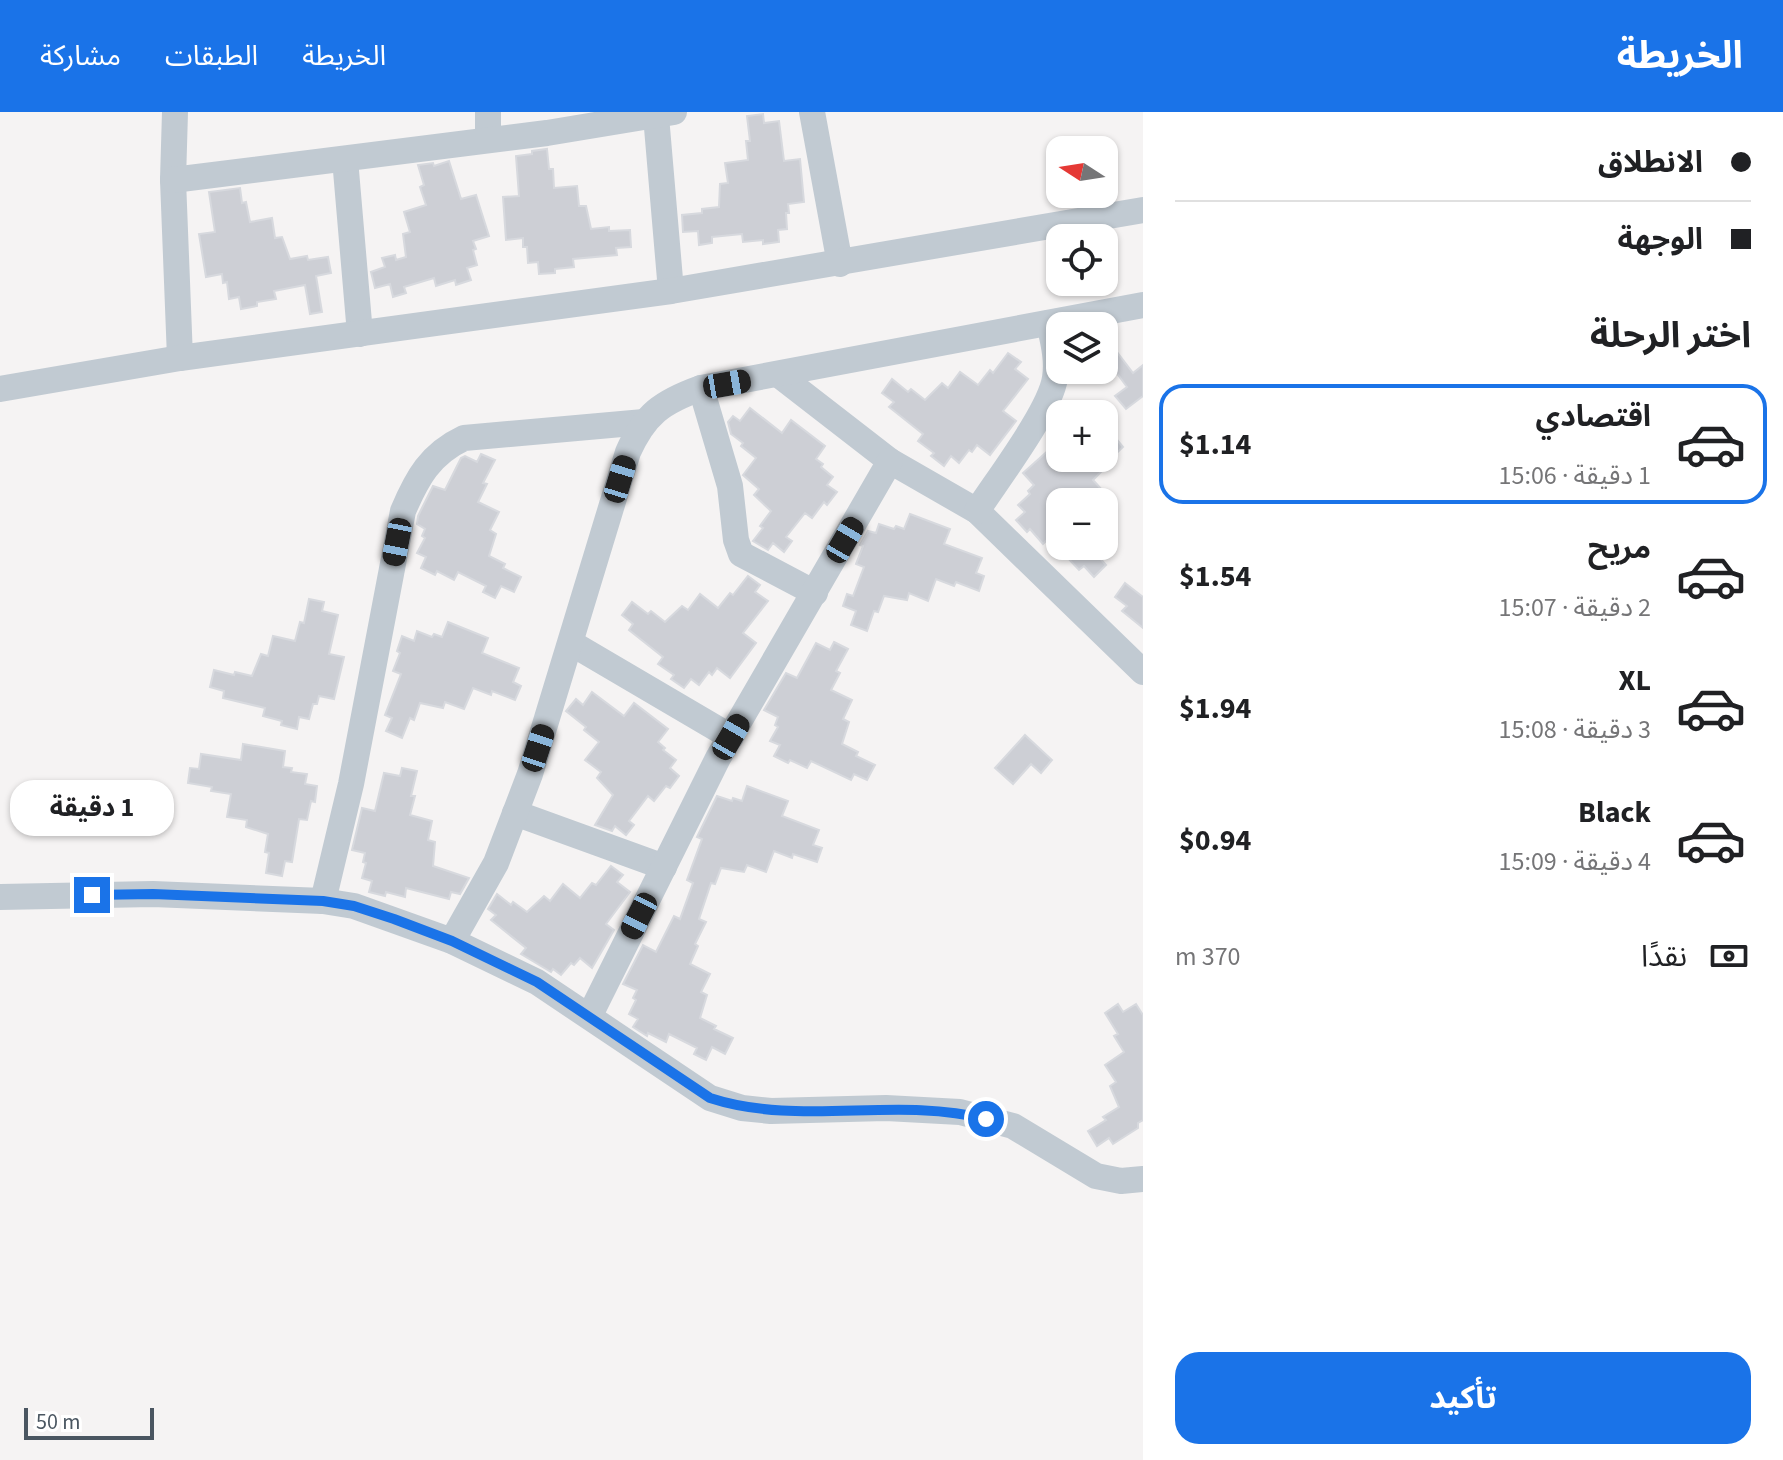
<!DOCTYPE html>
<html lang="ar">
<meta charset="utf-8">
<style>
:root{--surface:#fff;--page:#f6f6f6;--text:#202124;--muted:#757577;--line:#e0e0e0;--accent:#1a73e8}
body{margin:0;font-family:"Source Sans 3","Noto Sans Arabic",sans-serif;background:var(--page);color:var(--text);direction:rtl;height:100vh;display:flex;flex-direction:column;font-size:30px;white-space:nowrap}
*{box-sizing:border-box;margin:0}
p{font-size:26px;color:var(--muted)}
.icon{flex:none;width:44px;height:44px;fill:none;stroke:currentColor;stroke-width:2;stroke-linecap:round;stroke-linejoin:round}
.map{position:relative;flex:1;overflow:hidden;direction:ltr}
.side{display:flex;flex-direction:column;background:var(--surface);width:640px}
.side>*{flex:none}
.top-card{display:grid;align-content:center;height:176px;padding:0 32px;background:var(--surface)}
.needle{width:52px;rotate:282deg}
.tools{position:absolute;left:1046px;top:24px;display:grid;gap:16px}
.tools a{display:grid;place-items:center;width:72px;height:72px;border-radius:16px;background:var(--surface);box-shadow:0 2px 6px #0004;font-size:40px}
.scale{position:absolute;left:24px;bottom:20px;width:130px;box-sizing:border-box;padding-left:8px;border:4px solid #4a5661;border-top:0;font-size:22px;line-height:28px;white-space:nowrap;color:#4a5661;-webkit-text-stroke:6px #fff;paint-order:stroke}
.end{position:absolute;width:36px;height:36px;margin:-18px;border:10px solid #1a73e8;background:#fff;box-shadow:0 0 0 4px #fff}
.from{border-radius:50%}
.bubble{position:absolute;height:56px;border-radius:24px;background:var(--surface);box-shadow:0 2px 6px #0004;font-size:26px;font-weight:700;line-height:56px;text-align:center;direction:rtl}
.car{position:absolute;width:24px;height:48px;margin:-24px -12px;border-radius:10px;box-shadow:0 0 6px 2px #0007;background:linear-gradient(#222 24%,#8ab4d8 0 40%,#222 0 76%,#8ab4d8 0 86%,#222 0)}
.top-card b{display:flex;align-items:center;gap:28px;height:76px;font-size:30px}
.top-card b+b{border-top:2px solid var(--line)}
.top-card i{width:20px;height:20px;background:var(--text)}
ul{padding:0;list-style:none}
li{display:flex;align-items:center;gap:24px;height:120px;margin:0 16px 12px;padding:0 16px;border:4px solid transparent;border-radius:24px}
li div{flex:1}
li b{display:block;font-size:30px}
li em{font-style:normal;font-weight:700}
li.current{border-color:var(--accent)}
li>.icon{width:72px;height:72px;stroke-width:1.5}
h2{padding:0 32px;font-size:36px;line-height:96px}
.pay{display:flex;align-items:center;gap:20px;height:88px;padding:0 32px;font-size:30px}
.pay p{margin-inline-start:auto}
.button{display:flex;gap:16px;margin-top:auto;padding:16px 32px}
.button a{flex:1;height:92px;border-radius:24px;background:var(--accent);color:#fff;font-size:32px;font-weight:700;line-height:92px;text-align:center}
header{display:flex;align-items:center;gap:48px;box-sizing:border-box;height:112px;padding:0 40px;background:var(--accent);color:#fff}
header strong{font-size:38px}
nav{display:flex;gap:44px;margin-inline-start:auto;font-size:28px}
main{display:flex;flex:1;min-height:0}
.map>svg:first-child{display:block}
</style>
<header>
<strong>الخريطة</strong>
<nav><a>الخريطة</a><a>الطبقات</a><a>مشاركة</a></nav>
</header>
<main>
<section class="side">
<div class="top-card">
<b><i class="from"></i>الانطلاق</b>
<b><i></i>الوجهة</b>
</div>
<h2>اختر الرحلة</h2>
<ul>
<li class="current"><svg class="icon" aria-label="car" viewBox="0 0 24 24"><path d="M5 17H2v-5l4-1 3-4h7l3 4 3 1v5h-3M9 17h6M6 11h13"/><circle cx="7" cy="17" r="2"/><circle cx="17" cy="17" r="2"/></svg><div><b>اقتصادي</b><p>1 دقيقة · 15:06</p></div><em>$1.14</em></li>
<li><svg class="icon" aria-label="car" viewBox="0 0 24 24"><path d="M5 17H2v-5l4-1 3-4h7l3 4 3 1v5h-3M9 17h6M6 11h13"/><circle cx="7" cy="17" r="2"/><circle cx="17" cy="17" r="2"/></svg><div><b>مريح</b><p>2 دقيقة · 15:07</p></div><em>$1.54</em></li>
<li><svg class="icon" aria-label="car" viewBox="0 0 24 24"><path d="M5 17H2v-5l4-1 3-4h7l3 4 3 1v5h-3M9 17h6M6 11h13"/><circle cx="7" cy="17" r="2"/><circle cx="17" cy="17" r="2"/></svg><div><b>XL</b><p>3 دقيقة · 15:08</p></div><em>$1.94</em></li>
<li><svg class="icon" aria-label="car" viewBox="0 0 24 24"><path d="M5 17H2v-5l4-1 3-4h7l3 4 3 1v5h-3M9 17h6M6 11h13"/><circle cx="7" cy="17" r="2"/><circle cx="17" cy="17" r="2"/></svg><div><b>Black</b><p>4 دقيقة · 15:09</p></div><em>$0.94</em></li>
</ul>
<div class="pay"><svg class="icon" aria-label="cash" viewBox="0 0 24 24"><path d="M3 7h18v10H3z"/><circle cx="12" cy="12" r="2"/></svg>نقدًا<p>370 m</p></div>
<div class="button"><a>تأكيد</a></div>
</section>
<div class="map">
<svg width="1143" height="1348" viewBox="0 0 1143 1348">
<rect width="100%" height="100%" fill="#f5f3f3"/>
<!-- building -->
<g fill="#cdcfd5" stroke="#d7d9de" stroke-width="2">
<path d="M763,2l1,9 15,-2 5,40 16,-2 4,43 -16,2 1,9h-3l1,16 -9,1 1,12 -16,2v-4l-20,2 -1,-8 -30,3v6l-13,2 -1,-14 -15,1 -1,-17 20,-2v-4l17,-2 1,-23 8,-1 -3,-20 23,-3 -2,-19h4l-3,-25z"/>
<path d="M547,37l2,20h4l1,19 23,-2 2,20h7l5,23 18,-2v4l21,-1 1,17 -15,1 1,7 -44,4 1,8 -19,2v4l-16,1 -1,-12 -10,1 -1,-16h-4v-9l-17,2 -3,-43 16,-1 -3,-40 16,-2v-3z"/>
<path d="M449,49l12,38 15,-4 13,41 -16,5 3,8 -3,1 4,15 -10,3 4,12 -15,5 -1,-5 -19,6 -2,-8 -30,9 2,6 -13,4 -3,-13 -15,4 -4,-16 14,-5 -3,-9 13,-3 1,5 10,-3 -3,-23 7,-2 -6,-20 22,-7 -6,-18 4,-2 -6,-20 15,-2 1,3z"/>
<path d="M240,76l2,15 4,-1 4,20 22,-4 3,20 7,-1 8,22 17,-3 1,4 20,-3 3,16 -15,3 6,36 -12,2 -5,-29 -31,6 2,8 -19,3v4l-16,3 -2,-12 -10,2 -2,-17 -4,1 -1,-9 -16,3 -7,-43 16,-2 -6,-40z"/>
<path d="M1114,236l19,25 10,-8v31l-17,13 -11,-13 12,-9 -23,-31z"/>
<path d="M1008,241l13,9 -6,7 13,10 -25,32 13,10 -26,34 -13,-10 -5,7 -3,-2 -10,13 -8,-7 -7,10 -13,-10 3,-3 -16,-12 5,-7 -34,-27 5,-5 -12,-9 10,-14 16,13 3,-3 14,11 17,-17 6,5 12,-16 18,13 12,-15 3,3z"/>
<path d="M750,296l32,25 9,-13 34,26 -9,13 7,5 -2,3 12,10 -6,8 10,7 -10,13 -3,-3 -12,16 -7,-5 -19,24 6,4 -8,11 -11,-9 -5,7 -15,-9 10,-13 -3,-2 11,-15 -17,-16 5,-6 -16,-14 13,-17 -15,-12 2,-3 -12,-9 -3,-12 5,-6 7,5z"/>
<path d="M1113,323l10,12 -18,17 2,2 -14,14 20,22h-53v44h29l17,19 -12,12 -10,-11 -5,4 -30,-32 -6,6 -13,-15 -3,3 -11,-12 9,-8 -7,-7 12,-11 -2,-3 6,-6 -11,-12 37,-33v18h40l4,5v-20z"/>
<path d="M481,342l14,6 -12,23 4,1 -9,18 21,10 -9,18 6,4 -7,22 16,8 -2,4 18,9 -7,15 -13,-6 -6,12 -12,-6 3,-6 -28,-14 -4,8 -17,-9 -2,4 -14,-7 5,-11 -9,-4 8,-15 -3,-2 3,-7 -8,-5 1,-8 15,-30 12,4 16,-32 4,-2 12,6z"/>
<path d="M910,402l40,15 -6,15 38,14 -6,15 8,3 -5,15 -23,-9 -2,4 -18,-7 -8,22 -19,-8 -2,7 -23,-4 -6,16 -4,-1 -7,20 -16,-6 5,-14 -13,-5 4,-12 6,2 11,-29 -8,-3 7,-18 -3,-1 8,-14 8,2 3,-9 15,5 2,-3 8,3z"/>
<path d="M748,464l12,9 -5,7 13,9 -25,32 13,10 -26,35 -13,-10 -5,7 -3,-3 -10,13 -8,-6 -7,9 -13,-9 3,-4 -16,-11 5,-7 -34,-27 4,-6 -11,-9 10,-13 16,12 3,-3 14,11 17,-16 6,4 12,-16 18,14 12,-15 3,2z"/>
<path d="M1125,471l18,14v31l-21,-17 5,-5 -12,-9z"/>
<path d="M309,487l15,3 -2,9 16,4 -9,39 15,3 -10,42 -15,-3 -2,8h-4l-4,15 -10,-2 -2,12 -16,-4 1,-4 -19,-5 2,-8 -42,-10 1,-7 -14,-4 4,-17 20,5 1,-3 17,4 9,-22 7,2 5,-20 22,5 5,-19 4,1z"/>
<path d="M448,510l40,16 -6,15 37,15 -6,14 8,4 -6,14 -23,-9 -1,4 -18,-7 -9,21 -19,-7 -2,6 -23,-5 -6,17 -4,-2 -8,20 -16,-7 6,-13 -7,-3 16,-41 -8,-3 7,-18 -3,-2 5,-15 12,5 3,-10 15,6 2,-3 8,3z"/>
<path d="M834,530l14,7 -12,22 4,2 -9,17 21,10 -9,19 6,3 -7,22 16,8 -2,4 19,9 -8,15 -13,-6 -3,6 -40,-19 -4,7 -17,-8 -2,3 -14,-7 6,-11 -10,-4 8,-14 -3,-2 3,-8 -14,-7 22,-37 11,5 19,-35 14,7z"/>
<path d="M592,580l32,24 10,-13 34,26 -10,13 7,6 -2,2 13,10 -6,8 9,8 -9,12 -4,-2 -12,15 -6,-5 -19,25 5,4 -8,10 -11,-9 -3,5 -17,-6 18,-30 -16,-17 4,-6 -16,-12 14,-18 -15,-12 2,-3 -20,-16 10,-12 7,6z"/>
<path d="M1025,623l27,25 -11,13 -10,-9 -18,20 -18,-16z"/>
<path d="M243,632l42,7 -2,16 9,1 -1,4 16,2 -2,10 12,2 -2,16 -4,-1 -4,19 -8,-1 -7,43 -7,-1 -3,15 -16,-3 3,-20 -4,-1 3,-18 -22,-7 1,-7 -20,-3 4,-23 -20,-3 1,-4 -24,-4 2,-15 9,1 2,-15 40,6z"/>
<path d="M402,656l15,3 -6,25h4l-5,19 22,6 -4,19 7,2 -2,24 36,12 -9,16 -9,-2 -2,7 -43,-11 -1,9 -19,-5 -1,4 -16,-4 3,-11 -10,-3 4,-15 -3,-1 2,-9 -13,-3 10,-42 13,3 9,-38 16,3z"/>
<path d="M747,674l41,15 -6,15 37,14 -6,15 9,3 -5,14 -24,-8 -1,4 -18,-7 -8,21 -19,-7 -3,7 -23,-4 -6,16 -4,-1 -12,36 7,3 -11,22 3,2 -8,18 20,10 -9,18 6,3 -7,23 16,8 -2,3 19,9 -8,16 -13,-7 -6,13 -12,-6 3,-6 -28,-14 -3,8 -18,-9 -1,3 -14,-9 5,-8 -9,-5 7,-14 -3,-2 4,-8 -14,-6 20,-39 13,7 18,-36 6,3 13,-36 -6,-3 15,-41 -5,-2 20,-41 15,5 1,-3 9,3z"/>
<path d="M611,754l12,9 -6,7 13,10 -24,32 8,6 -22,38 -12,-10 -6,7 -3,-2 -10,12 -8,-6 -2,3 -30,-18 5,-6 -35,-28 5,-5 -8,-6 9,-15 14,11 2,-3 14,10 17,-16 6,5 13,-17 17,14 12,-15 4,2z"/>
<path d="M1118,892l5,8 13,-8 7,11v105l-5,3v5l-25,16 -4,-6 -12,8 -9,-15 18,-11 -3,-3 16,-10 -9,-21 6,-4 -11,-17 19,-13 -10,-16 4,-2 -13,-21z"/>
</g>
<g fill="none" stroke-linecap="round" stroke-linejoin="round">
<!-- minor -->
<g stroke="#c1cad2" stroke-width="26">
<path d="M175,0l-2,68 7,178"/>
<path d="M812,0l28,152"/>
<path d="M656,4l15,175"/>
<path d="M488,28v-28"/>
<path d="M345,47l15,175"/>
<path d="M173,68l374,-47 127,-21"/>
<path d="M779,263l111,86 87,50 166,161"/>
<path d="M701,276l29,98 6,54 5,14 74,39"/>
<path d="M0,277l180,-31 491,-67 472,-81"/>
<path d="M977,399c20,-31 73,-100 78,-133 3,-18 -2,-37 -6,-55"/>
<path d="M571,531l160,94"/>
<path d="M515,701l149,54"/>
<path d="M0,785l153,-3 170,7 31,5 98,35 85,41 173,116 32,10 29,3 115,-3 74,4 53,14 83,50 25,5 22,-2"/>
<path d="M323,789l28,-117 52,-273c14,-33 27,-57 61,-73l180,-16"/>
<path d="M452,829l44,-78 34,-89 98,-322c17,-38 34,-50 73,-64l442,-83"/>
<path d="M590,903l128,-257 172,-297"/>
</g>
</g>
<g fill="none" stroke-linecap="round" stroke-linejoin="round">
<!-- route -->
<path stroke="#1a73e8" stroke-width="10" d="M92,783l61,-1 170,7 31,5 40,13 58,22 85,41 173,116c89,29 186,-2 276,21"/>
</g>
</svg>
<div class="tools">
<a><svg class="needle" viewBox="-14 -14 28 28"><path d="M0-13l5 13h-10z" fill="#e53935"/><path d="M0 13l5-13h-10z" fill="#757577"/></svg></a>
<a><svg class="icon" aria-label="locate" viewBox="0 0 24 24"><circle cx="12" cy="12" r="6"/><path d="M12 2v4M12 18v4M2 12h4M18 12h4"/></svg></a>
<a><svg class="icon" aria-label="layers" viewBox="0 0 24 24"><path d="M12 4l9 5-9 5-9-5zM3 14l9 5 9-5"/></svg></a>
<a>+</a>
<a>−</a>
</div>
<div class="scale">50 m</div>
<i class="end from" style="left:986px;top:1007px"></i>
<i class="end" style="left:92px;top:783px"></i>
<div class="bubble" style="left:10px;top:668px;width:164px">1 دقيقة</div>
<i class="car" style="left:727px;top:272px;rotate:80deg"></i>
<i class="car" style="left:620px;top:367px;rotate:17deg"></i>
<i class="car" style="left:845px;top:428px;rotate:30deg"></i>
<i class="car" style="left:397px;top:430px;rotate:191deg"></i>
<i class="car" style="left:731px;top:625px;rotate:30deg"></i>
<i class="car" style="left:538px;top:636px;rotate:18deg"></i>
<i class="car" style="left:639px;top:804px;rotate:207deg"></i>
</div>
</main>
